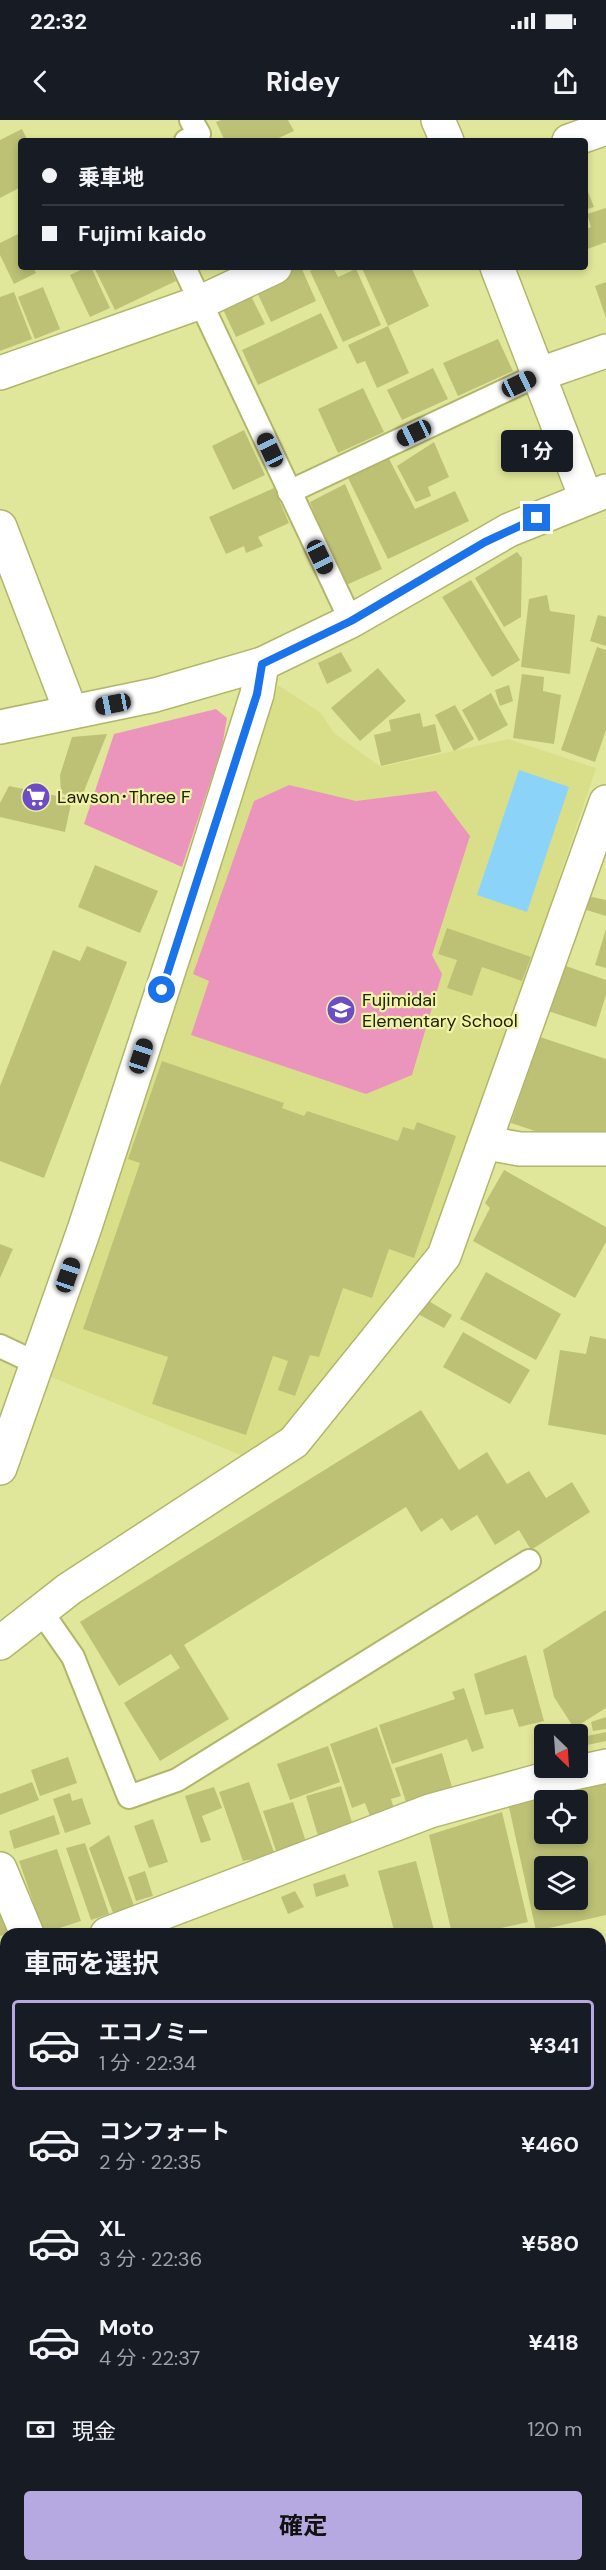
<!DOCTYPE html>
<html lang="ja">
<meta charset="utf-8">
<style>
:root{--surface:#171b24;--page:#242831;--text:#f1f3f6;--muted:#9ea1a6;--line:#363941;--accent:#b6a8e0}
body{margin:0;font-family:"DM Sans","Noto Sans JP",sans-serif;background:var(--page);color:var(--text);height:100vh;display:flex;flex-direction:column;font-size:22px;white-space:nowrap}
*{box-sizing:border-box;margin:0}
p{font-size:20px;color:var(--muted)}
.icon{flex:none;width:33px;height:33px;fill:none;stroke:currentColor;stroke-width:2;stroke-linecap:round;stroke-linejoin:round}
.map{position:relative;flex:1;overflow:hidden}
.drawer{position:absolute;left:0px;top:1808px;width:606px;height:644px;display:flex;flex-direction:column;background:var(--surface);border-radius:18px 18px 0 0;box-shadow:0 3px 9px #0003}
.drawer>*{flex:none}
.guide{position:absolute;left:18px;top:18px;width:570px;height:132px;border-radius:6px;box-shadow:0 3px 9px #0003;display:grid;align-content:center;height:132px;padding:0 24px;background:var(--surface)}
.needle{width:39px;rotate:155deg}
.fabs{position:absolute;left:534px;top:1604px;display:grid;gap:12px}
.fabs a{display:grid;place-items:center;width:54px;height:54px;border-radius:6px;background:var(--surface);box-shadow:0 3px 9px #0003;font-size:30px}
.end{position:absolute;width:27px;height:27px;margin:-14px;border:8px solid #1a73e8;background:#fff;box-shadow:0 0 0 3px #fff}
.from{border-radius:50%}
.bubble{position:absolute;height:42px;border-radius:6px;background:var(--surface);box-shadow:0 3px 9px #0003;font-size:20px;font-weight:700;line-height:42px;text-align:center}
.car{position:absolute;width:18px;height:36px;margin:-18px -9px;border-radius:8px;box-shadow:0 0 4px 2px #0007;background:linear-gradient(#222 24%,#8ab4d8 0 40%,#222 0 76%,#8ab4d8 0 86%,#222 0)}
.guide b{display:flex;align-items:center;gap:21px;height:57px;font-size:22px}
.guide b+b{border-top:2px solid var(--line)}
.guide i{width:15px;height:15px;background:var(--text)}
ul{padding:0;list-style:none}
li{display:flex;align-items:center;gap:18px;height:90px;margin:0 12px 9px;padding:0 12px;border:3px solid transparent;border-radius:6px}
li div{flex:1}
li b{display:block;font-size:22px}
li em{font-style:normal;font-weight:700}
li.active{border-color:var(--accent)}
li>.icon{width:54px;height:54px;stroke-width:1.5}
h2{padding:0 24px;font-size:27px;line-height:72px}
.pay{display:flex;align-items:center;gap:15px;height:66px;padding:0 24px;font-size:22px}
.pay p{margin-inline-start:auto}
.action{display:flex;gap:12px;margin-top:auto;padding:12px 24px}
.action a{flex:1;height:69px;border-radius:6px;background:var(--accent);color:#111;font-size:24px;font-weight:700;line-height:69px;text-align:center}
.status{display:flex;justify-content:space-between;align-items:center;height:42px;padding:0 30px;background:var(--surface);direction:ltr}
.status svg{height:16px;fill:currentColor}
header{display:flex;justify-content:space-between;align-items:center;height:78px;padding:0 24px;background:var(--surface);font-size:27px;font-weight:700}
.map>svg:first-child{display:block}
</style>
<div class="status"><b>22:32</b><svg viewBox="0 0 49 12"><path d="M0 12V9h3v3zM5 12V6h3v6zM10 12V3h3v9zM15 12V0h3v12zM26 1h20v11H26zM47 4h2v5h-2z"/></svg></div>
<header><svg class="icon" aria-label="back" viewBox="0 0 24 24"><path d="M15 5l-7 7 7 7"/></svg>Ridey<svg class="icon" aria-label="share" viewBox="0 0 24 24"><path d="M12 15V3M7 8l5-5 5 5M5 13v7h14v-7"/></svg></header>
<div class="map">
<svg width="606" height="2450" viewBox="0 0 606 2450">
<rect width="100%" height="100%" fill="#e1e79a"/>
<!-- built -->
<path fill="#d9df89" d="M278,565l43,28 13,20 47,34 127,-28 88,29 -162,484 -150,180 -41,24 -199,-82z"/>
<!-- green -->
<g fill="#ec95bc">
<path d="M216,589l11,9 -5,29 -40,120 -98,-43 30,-90z"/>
<path d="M289,665l67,16 80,-10 34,45 -38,119 10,19 -30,101 -46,19 -175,-59 18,-54 -16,-7 61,-173z"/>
</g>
<!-- water -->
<path fill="#8bd3f8" d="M519,650l50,17 -42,125 -50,-17z"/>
<!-- building -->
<g fill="#bcc176" fill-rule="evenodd">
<path d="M221,0h67l6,11 -22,10h-47l-9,-19z"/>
<path d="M22,9l6,12h-7v46l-21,11v-58z"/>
<path d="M585,64l9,23 -9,3z"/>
<path d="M606,88v34l-21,8v-20l6,-3 -4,-13z"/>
<path d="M18,114l3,6v27h12l3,6 -22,11 -14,-29v-12z"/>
<path d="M87,147h4l19,41 -20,9 -20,-42z"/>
<path d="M94,147h75l7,14 -61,29z"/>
<path d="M294,147h7l15,34 -45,21 -17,-36z"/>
<path d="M319,147h14l5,10 18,-8 25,56 -38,17 -33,-71z"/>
<path d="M411,147l18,39 -41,20 -26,-58z"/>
<path d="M606,162v36l-11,-32z"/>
<path d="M43,167l17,42 -25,10 -17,-42z"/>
<path d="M247,168l18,36 -29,13 -17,-36z"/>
<path d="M14,172l18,47 -32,12v-54z"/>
<path d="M321,193l17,35 -80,37 -16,-35z"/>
<path d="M388,206l21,47 -32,15 -12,-27 -8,3 -9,-19z"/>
<path d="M498,219l15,32 -55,25 -15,-33z"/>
<path d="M433,248l15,31 -46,21 -15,-30z"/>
<path d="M363,268l21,44 -46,21 -20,-44z"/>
<path d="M244,310l21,45 -32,15 -21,-44z"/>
<path d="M434,322l15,35 -21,10 3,9 -15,6 -19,-36z"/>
<path d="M387,335l28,54 40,-18 14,30 -81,38 -41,-83z"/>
<path d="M345,364l37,85 -38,17 -34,-84z"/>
<path d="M274,368l15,35 -31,14 5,9 -17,7 -2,-7 -18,8 -17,-37z"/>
<path d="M517,432l5,6 -1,59 -17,10 -29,-49z"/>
<path d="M471,460l49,80 -28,17 -50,-80z"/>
<path d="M547,475l3,16 25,4 -5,59 -49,-7 8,-68z"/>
<path d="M598,495l8,2v29l-16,-5z"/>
<path d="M597,527l9,3v80l-11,32 -34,-12z"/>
<path d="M341,532l11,19 -25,13 -9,-21z"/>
<path d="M378,548l28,33 -46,40 -29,-33z"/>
<path d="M522,554l22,3 -1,14 18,4 -7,49 -41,-6z"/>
<path d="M509,565l4,16 -13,5 -5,-16z"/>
<path d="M491,573l17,32 -29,16 -17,-31z"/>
<path d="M455,585l19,34 -20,12 -19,-36z"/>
<path d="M420,593l3,14 12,-3 6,28 -60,14 -7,-31 17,-4 -2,-11z"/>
<path d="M107,614l-27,67 -19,-8 -1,-18 12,-38z"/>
<path d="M9,666l63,13 -7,33 -65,-15v-14z"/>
<path d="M95,745l63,26 -18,42 -62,-26z"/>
<path d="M583,775l23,5v16l-26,-8z"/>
<path d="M447,808l84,29 -9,24 -40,-14 -10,29 -25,-8 10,-28 -19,-6z"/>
<path d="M606,809v39l-11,-3z"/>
<path d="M87,826l40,16 -83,216 -44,-17v-75l53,-136 27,11z"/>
<path d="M563,845l43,15v15l-10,32 -48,-16z"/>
<path d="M540,917l66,22v77l-47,3 -48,-16z"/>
<path d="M162,941l122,42 -2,5 22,8 3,-5 91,30 5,-14 11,3 3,-8 39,14 -42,122 -25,-9 -17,49 -29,-10 -24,69 -9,-2 -15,41 -17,-6 10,-29 -15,-5 -27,79 -94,-31 16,-47 -85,-28 57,-166 -12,-4z"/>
<path d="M504,1050l102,57v15l-31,56 -102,-57 17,-33 -5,-5z"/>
<path d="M0,1124l13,5 -13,29z"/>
<path d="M486,1152l75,42 -25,46 -76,-41z"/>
<path d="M427,1180l25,15 -8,13 -26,-14z"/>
<path d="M463,1212l67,38 -20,34 -67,-37z"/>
<path d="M590,1216l16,3v96l-58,-10 12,-75 26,4z"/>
<path d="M421,1290l38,60 28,-18 20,32 22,-13 17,27 26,-16 18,30 -59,38 -12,-20 -24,15 -18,-30 -26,16 -9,-13 -21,14 -15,-25 -222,138 45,74 -69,42 -36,-58 56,-35 -9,-14 -52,32 -39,-64z"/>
<path d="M606,1490v98l-32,20 -20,-31 -11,-47z"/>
<path d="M526,1535l18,66 -25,6 -6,-18 -28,6 -11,-41z"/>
<path d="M464,1568l20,60 -12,4 -5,-13 -75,25 -13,-39 76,-26 -3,-7z"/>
<path d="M606,1597v12l-13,2 -2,-9z"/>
<path d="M377,1607l24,69 -10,3 4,13 -23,9 -7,-18 -13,5 -22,-64z"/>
<path d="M606,1612v9l-28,6v-9z"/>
<path d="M328,1626l12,36 -50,18 -13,-36z"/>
<path d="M442,1633l12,41 -46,14 -13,-40z"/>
<path d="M68,1637l9,26 -37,13 -9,-26z"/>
<path d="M606,1660v135l-70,16 -27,-124 39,-10 1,3h-5v33h34v-33h-18l-1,-10zM544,1746h34v33h-34z"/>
<path d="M32,1662l7,18 -39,15v-21z"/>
<path d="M249,1662l26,73 -32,6 -24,-69z"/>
<path d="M341,1666l13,43 -35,10 -13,-43z"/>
<path d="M214,1667l8,21 -20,8 9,24 -10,3 -16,-47z"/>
<path d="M70,1673l2,8 10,-3 9,26 -26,9 -12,-34z"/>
<path d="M293,1682l14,43 -30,9 -14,-43z"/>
<path d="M502,1692l26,110 -54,12h-22l-23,-99z"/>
<path d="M54,1695l6,19 -46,15 -5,-18z"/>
<path d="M153,1699l15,43 -19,6 -15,-42z"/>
<path d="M109,1715l25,71 -21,7 -24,-65z"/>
<path d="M85,1723l24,71 -18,6 -25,-72z"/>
<path d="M57,1729l24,72 -37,12 -25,-72z"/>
<path d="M416,1741l19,73h-40l-17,-63z"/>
<path d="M145,1751l8,25 -17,5 -8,-24z"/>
<path d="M345,1754l4,12 -33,11 -3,-13z"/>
<path d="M295,1771l9,16 -16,7 -7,-17z"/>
<path d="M0,1782l12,30 -12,4z"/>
<path d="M606,1852v251h-1l-3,-13h-2v-237z"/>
<path d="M6,1931v113l-6,-17v-94z"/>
<path d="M6,2079v119l-6,1v-119z"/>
<path d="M6,2199v123h-1l-5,-18v-104z"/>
<path d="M606,2329v75l-6,1v-75z"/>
<path d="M6,2399v46l-4,1 -2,-46z"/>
<path d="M60,2445l1,5h-35v-1z"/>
<path d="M73,2445h118l1,5h-119z"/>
<rect x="377" y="2445" width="92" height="5"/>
</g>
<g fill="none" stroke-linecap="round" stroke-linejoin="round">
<!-- lane casing -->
<g stroke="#b1b66a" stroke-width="26">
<g id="lane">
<path d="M186,21l13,-7 -8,-14"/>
<path d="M184,147l167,354"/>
<path d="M289,372l251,-118"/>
<path d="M0,1226l36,17"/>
<path d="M41,1491l32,46 56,140 48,-17 352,-219"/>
</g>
</g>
<!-- street casing -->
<g stroke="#b1b66a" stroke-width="36">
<g id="street">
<path d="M438,0l9,21"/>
<path d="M569,21l37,-13"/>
<path d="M497,147l89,231"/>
<path d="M0,253l201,-71 74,-35"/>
<path d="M540,254l66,-23"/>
<path d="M0,407l71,185"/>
<path d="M486,1023l34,6h86"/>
<path d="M0,1348l84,-238 114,-349 59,-187 5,-30"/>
<path d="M0,1523l69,-54 225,-147 150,-186 162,-454"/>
<path d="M0,1749l27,65"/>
<path d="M107,1814l323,-123 112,-31 64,-14"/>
<path d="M600,2296h6"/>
<path d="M0,2380l6,-2"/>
</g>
</g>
<!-- secondary casing -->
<g stroke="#b1b66a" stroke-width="36">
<path id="secondary" d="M0,607l155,-32 107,-31 89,-43 158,-91 97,-39"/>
</g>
<!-- lane -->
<use href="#lane" stroke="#fff" stroke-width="22"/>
<!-- street -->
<use href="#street" stroke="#fff" stroke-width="33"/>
<!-- secondary -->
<use href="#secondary" stroke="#fff" stroke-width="33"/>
</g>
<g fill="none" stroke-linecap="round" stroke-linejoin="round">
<!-- route -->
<path stroke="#1a73e8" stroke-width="8" d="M162,870l95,-296 5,-30 89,-43 134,-79 52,-24"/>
</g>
<!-- icons -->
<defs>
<g id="supermarket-disc" transform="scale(1.5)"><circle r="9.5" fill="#6d4cc5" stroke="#eff4a6"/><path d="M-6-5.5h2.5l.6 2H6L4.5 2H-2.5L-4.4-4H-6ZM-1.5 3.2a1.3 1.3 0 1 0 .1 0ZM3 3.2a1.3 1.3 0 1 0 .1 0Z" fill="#fff"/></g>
<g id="school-disc" transform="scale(1.5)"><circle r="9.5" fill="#6d4cc5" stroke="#eff4a6"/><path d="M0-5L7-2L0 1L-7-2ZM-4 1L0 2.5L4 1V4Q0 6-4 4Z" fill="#fff"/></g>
</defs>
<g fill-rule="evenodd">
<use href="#supermarket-disc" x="36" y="677"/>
<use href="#school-disc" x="341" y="890"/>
</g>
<g text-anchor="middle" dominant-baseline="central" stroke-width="4.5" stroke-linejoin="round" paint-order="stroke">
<!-- poi labels -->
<g font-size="18" fill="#202102" stroke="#eff4a6" text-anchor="start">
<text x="57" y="677">Lawson･Three F</text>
<text x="362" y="880">Fujimidai<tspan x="362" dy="21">Elementary School</tspan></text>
</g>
</g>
</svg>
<div class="fabs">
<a><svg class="needle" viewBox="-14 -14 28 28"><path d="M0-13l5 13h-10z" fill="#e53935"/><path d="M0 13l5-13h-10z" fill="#9ea1a6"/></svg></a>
<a><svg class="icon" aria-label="locate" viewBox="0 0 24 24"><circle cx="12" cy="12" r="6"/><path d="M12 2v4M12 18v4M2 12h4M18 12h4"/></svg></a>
<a><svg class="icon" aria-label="layers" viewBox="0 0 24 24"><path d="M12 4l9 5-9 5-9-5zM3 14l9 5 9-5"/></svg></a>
</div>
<i class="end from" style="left:162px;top:870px"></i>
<i class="end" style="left:537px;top:398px"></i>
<div class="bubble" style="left:501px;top:310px;width:72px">1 分</div>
<i class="car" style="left:519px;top:264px;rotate:65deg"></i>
<i class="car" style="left:414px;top:313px;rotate:245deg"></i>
<i class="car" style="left:270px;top:330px;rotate:335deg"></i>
<i class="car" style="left:320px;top:437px;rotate:154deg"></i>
<i class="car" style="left:113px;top:584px;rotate:259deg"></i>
<i class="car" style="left:141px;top:936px;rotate:18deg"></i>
<i class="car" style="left:68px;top:1155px;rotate:19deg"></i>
<div class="guide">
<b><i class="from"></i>乗車地</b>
<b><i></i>Fujimi kaido</b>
</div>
<section class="drawer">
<h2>車両を選択</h2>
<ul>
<li class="active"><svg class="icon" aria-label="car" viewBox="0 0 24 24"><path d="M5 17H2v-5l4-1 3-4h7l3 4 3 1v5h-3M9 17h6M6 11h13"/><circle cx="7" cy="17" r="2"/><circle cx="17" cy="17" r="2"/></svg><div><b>エコノミー</b><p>1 分 · 22:34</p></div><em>¥341</em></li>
<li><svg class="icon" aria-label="car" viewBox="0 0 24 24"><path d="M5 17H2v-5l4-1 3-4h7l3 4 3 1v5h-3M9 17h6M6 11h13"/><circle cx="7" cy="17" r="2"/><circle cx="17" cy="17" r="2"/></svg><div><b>コンフォート</b><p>2 分 · 22:35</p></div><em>¥460</em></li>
<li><svg class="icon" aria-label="car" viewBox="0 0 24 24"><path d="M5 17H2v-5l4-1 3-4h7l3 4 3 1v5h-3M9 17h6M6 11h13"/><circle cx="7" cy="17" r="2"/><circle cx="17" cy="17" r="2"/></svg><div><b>XL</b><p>3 分 · 22:36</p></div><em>¥580</em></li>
<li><svg class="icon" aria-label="car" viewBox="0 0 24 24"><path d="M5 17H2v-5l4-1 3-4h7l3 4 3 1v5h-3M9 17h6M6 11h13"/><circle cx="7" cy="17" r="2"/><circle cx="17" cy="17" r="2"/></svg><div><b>Moto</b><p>4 分 · 22:37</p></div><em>¥418</em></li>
</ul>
<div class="pay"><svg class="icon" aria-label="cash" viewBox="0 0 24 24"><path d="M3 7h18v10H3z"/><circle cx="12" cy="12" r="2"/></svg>現金<p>120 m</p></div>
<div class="action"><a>確定</a></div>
</section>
</div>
